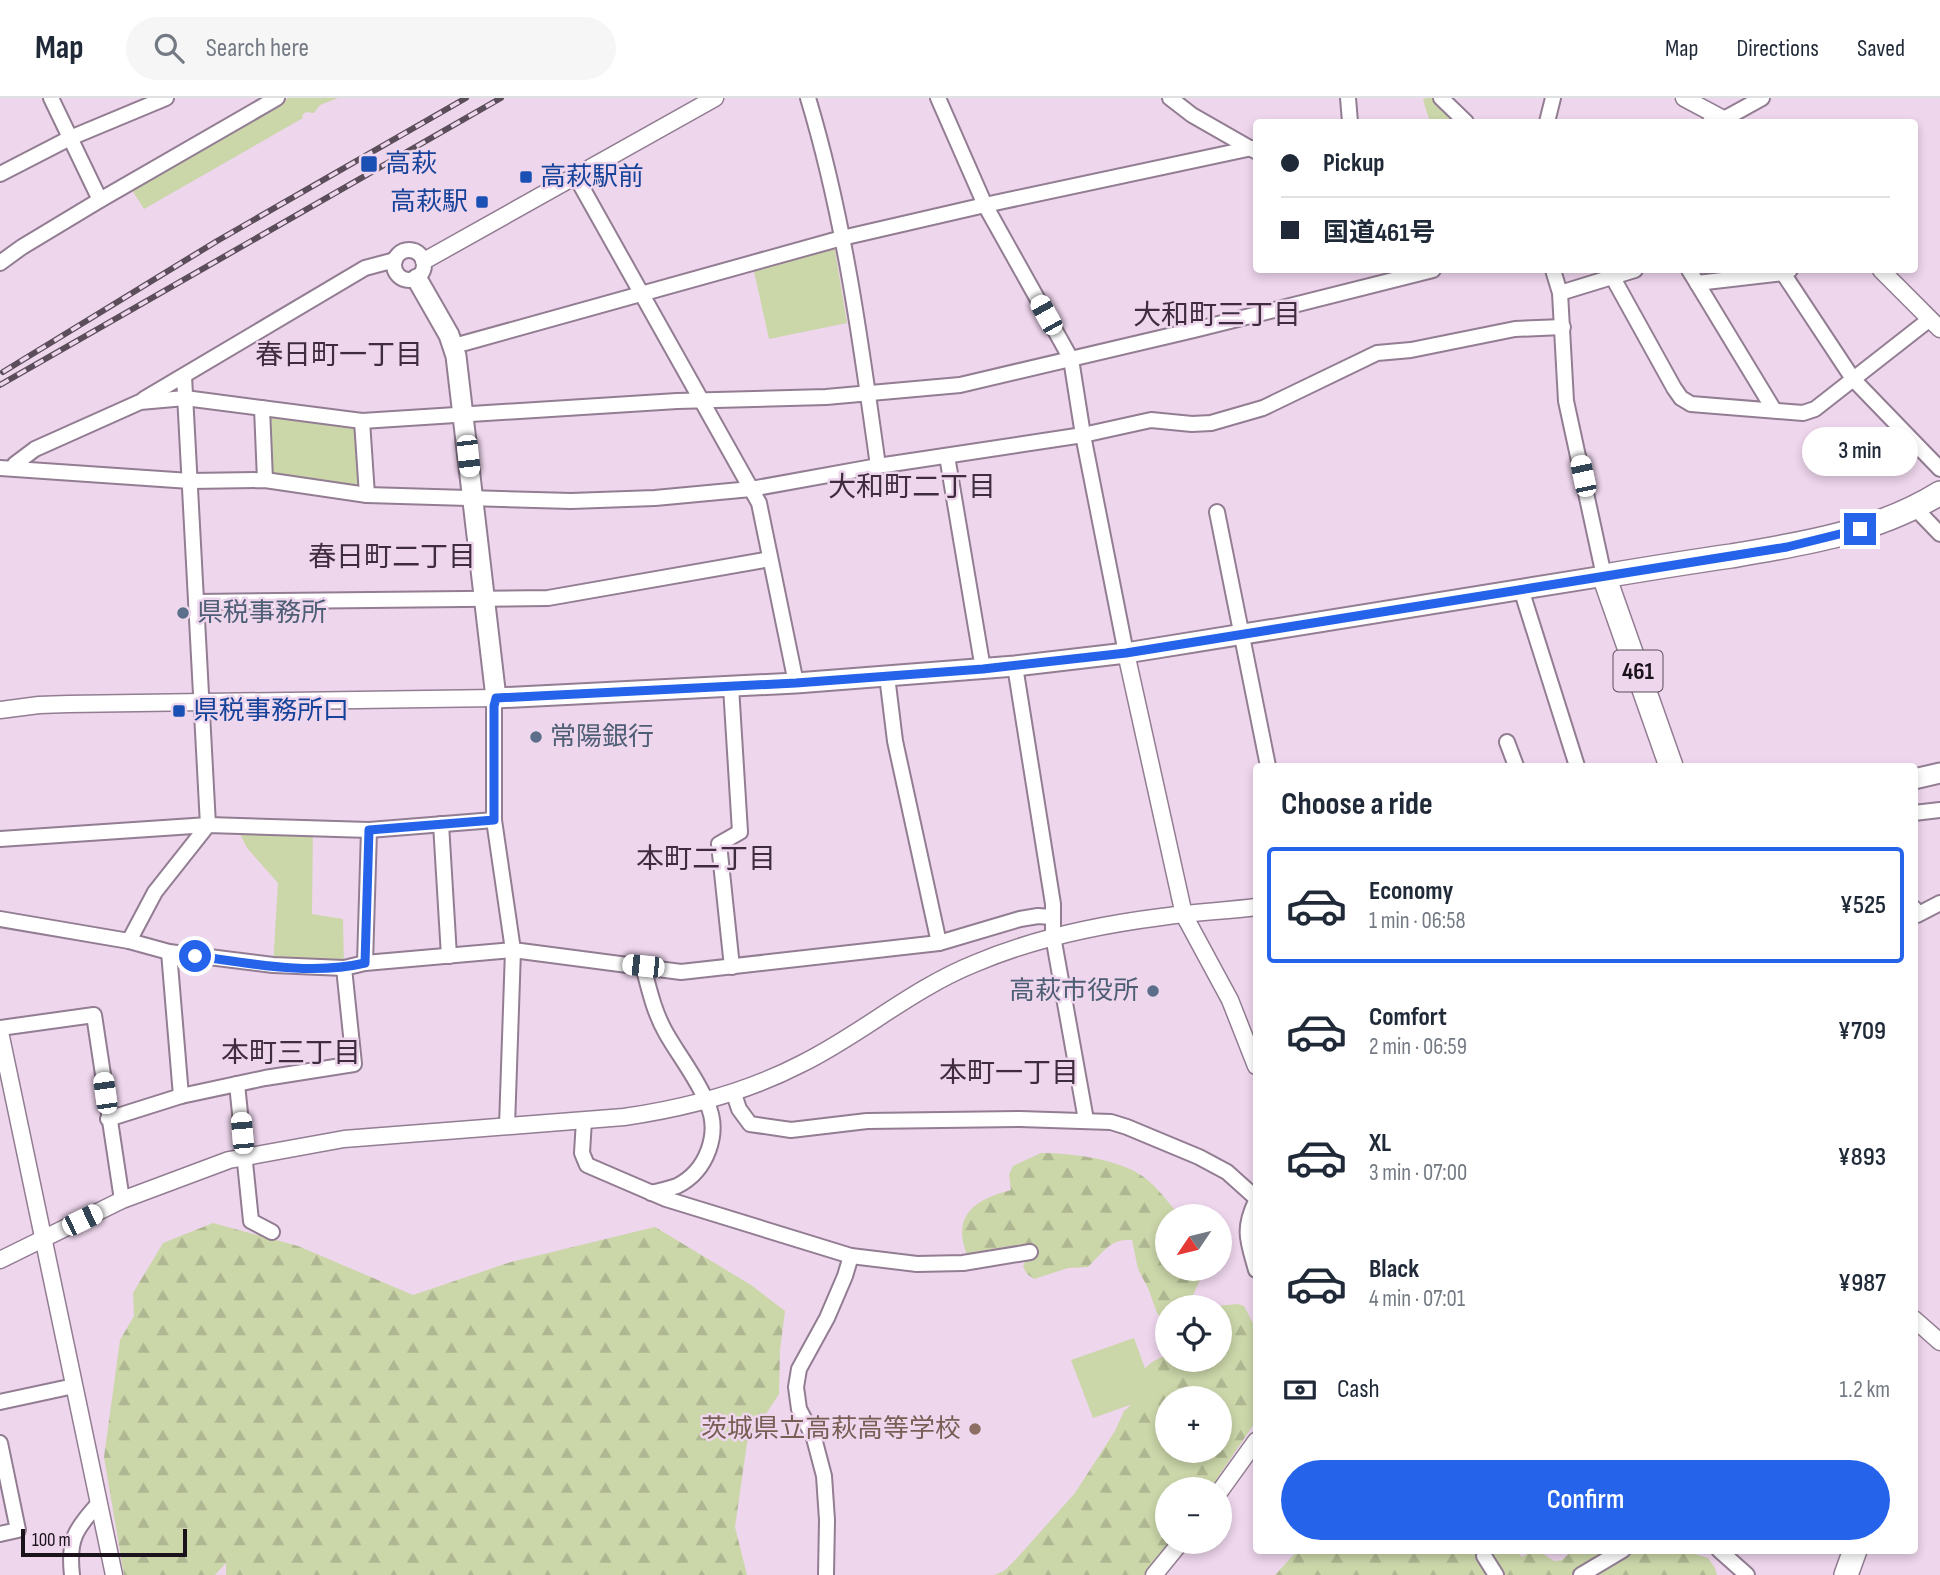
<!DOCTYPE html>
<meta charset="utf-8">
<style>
:root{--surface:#fff;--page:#f6f6f7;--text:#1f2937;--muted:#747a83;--line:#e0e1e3;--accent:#2563eb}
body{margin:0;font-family:"Sofia Sans Condensed","Noto Sans JP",sans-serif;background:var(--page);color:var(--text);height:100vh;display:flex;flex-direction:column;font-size:26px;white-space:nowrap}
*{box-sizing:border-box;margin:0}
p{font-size:23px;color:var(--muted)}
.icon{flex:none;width:38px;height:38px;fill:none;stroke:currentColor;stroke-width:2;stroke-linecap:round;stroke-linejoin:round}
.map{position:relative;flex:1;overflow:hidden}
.side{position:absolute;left:1253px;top:665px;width:665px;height:791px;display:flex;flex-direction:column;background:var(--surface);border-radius:7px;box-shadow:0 4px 10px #0003}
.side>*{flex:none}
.guide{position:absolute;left:1253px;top:21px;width:665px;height:154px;border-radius:7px;box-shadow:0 4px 10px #0003;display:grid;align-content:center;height:154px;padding:0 28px;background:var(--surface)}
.needle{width:46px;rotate:235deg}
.tools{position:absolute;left:1155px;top:1106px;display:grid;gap:14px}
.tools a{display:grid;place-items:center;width:77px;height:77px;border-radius:50%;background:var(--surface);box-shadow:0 4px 10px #0003;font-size:35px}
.scale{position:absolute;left:21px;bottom:18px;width:166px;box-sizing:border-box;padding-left:7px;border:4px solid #1b131b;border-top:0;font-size:19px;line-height:24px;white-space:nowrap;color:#1b131b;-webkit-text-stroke:5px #eed6ed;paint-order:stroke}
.end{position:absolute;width:32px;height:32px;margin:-16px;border:9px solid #2563eb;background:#fff;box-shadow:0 0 0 4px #fff}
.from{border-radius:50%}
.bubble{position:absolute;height:49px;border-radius:24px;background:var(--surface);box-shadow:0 4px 10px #0003;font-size:23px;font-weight:600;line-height:49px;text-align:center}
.car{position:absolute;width:21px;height:42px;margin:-21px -10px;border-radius:9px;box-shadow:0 0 5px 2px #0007;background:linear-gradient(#fff 24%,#345 0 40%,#fff 0 76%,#345 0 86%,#fff 0)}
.guide b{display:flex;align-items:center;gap:24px;height:66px;font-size:26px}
.guide b+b{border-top:2px solid var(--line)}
.guide i{width:18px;height:18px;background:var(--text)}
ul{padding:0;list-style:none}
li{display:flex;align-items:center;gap:21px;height:116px;margin:0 14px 10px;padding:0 14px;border:4px solid transparent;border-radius:7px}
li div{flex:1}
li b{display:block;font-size:26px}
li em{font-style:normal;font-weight:600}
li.current{border-color:var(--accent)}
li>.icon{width:63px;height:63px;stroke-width:1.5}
h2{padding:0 28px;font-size:32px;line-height:84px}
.pay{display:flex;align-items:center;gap:18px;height:77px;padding:0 28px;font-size:26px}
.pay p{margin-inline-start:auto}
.primary-button{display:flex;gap:14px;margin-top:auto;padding:14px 28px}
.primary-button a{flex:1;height:80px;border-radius:42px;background:var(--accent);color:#fff;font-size:28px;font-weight:600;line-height:80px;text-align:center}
header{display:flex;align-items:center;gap:42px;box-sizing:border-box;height:98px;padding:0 35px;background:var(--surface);border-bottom:2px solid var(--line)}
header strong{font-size:33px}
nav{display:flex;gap:38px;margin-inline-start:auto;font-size:24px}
.search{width:490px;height:63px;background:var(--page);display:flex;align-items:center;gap:18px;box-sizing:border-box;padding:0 24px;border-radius:38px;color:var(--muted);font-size:26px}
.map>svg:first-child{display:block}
</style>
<header>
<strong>Map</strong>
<div class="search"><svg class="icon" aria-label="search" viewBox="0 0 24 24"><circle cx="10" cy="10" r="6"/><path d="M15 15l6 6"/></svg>Search here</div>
<nav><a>Map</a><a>Directions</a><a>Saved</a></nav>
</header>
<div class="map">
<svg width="1940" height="1477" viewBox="0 0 1940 1477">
<defs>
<pattern id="forest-firs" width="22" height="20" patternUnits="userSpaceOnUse" patternTransform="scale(1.75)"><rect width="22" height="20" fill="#cbd6a9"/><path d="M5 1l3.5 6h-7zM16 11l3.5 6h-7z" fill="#aeb791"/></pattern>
</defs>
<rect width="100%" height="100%" fill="#eed6ed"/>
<!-- forest -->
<g fill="url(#forest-firs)" fill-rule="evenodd">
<path d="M1041,1055c28,0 66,5 91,17 20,9 34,30 48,46h-13v53h28l5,11 -7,15 5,10 7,2 33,-3 6,2 12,23v92l-46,68h-43v53h5l-27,33h-151l10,-4 14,-14 57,-64 40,-62 9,-20 20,-18c-3,-26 0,-28 23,-38l-3,-21 2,-10 -9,-11 -9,-25 -10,-19 -6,-29c-22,-2 -30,14 -44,27l-20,1 -34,11 -7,-5 -4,-7 7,-19c-15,-6 -47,3 -63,7 -16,-40 9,-56 44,-65l-2,-16 4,-8zM1167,1209h53v53h-53zM1167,1300h53v53h-53z"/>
<path d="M213,1125l85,23 115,49 98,-33 144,-35 96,58 34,26 -5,39 -1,44 -32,49 -12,84 12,48h-521v-12l-11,12h-91l-20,-118 16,-117 14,-24 -1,-23 30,-50z"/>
<path d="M1298,1452h218l6,7c15,-10 18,-5 32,4l8,-1 10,-9h114l22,7 7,10 2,7h-442z"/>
</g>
<!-- green -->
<g fill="#cbd6a9">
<path d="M288,0h50l-18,7 -6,8 -8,-1 -4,3 1,3 -159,91 -12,-19 147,-83z"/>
<path d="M1426,0h10l24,24h-30l-7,-22z"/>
<path d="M834,147l13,78 -78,16 -16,-72z"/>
<path d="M262,310l100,13 5,74 -102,-15z"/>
<path d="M236,728l77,2 -1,86 31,5 1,49 -71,-3 5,-82 -31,-35z"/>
<path d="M1134,1240l21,58 -62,22 -22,-58z"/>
</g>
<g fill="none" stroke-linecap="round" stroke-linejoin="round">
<!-- minor casing -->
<g stroke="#927d92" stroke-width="18">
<g id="minor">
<path d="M51,0l49,102"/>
<path d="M808,0c36,119 53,245 70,368"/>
<path d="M938,0l47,107 86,154 12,76 43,218"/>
<path d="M1170,0l22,17 63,36"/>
<path d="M1348,0l2,24"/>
<path d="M1441,0l25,24"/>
<path d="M1547,24l6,-24"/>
<path d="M1710,24l14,-3 38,-21"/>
<path d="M0,76l70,-36 96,-40"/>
<path d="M575,77l184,328 37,180"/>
<circle cx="409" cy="167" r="15"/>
<path d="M0,165l22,-16 78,-47 177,-102"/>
<path d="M1553,172l7,23 6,108 38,175"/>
<path d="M1689,172l8,13 86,-10 7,-3"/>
<path d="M1783,175l70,106 87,90"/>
<path d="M1612,178l62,112 7,10 10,6 112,9 12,-4 115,-90"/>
<path d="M1697,185l77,127"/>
<path d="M1560,195l75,-23"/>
<path d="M454,248l388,-108 143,-33 267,-57"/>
<path d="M144,301l221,-131 30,-8"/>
<path d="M262,310l3,72"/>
<path d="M362,323l5,74"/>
<path d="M947,358l36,213"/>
<path d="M0,370l190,13 75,-1 102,15 204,6 84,-3 96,-9 127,-23 205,-31 68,-15 41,4 19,-1 52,-15 114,-55 34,-3 104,-21 48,-2"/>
<path d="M16,370l-1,-4 20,-15 105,-47 45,-4 177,23 315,-20 149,-4 134,-12 234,-55 239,-60"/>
<path d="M1914,409l26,27"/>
<path d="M1217,414l51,254"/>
<path d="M1521,491l56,177"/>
<path d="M197,504l351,-4 222,-39"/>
<path d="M1015,568l38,238v32l33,184"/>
<path d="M887,578l8,65 44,202"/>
<path d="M731,589l9,145 -21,12 13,123"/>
<path d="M496,600l-2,8v114l19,130 -6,176"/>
<path d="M1507,644l9,24"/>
<path d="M1914,715l26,-3"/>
<path d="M441,726l8,132"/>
<path d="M0,741l208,-14 -24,-449"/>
<path d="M1914,810l3,7 23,-12"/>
<path d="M0,821l129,22 40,11 104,13 71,3 21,-5 148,-13 168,22 258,-29 81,-24 18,-3 14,1"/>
<path d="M129,843l26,-49 53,-67 161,5 125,-10"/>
<path d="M169,854l12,144"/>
<path d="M365,865l4,-133"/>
<path d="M643,868c6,23 11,46 23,67 13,23 31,45 41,70 14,30 0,68 -30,83 -8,3 -18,5 -26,7"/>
<path d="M0,930l94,-13 28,185"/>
<path d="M237,986l14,137 21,11"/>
<path d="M734,996l5,15 11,15 41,6 76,-9 153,-2 91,3 16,5 72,30 28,15 29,26"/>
<path d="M108,1021l73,-23 84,-18 89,-14 -10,-96"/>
<path d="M584,1022l-2,33 5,12 79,34 185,57 66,8 46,-1 67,-11"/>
<path d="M1256,1103c-14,29 -8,40 0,69"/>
<path d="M0,1304l74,-16"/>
<path d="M0,1345l18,87 -18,4"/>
<path d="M1485,1452l-1,6 12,19"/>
<path d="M1719,1452l28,25"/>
<path d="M72,1477c-4,-35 3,-46 27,-72"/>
<path d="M826,1477l1,-55 -3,-44 -10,-38 -15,-29 -3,-22 3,-18 28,-51 18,-42 6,-20"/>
<path d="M1581,1477l42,-25"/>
</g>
</g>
<!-- tertiary casing -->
<g stroke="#927d92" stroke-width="19">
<g id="tertiary">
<path d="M1684,0l45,24"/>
<path d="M424,163l291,-163"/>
<path d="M1881,172l59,59"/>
<path d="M1126,555l58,262 46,85 26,66"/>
<path d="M0,612l39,-5 29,-1 428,-6"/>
<path d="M0,934l114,543"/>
<path d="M0,1162l122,-60 107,-40 115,-21 280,-22c62,-9 121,-24 177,-53 61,-30 110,-75 175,-101 59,-25 122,-38 185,-46 32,-5 64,-6 95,-10"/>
<path d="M1914,1221l26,23"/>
<path d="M1220,1393l36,-50"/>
<path d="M1154,1477l27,-33"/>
</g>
</g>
<!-- secondary casing -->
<g stroke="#927d92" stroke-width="23">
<g id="secondary">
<path d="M417,181l32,56 7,21 40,342 300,-15 219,-17 111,-13 478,-77"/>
<path d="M1914,681l26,-6"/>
</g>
</g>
<!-- trunk casing -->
<g stroke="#927d92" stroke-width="26">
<g id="trunk">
<path d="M1671,668l-67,-190c42,-7 85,-14 127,-20 72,-12 146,-24 209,-63"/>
<path d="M1846,1477l9,-25"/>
</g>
</g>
<!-- minor -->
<use href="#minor" stroke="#fff" stroke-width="14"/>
<!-- tertiary -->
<use href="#tertiary" stroke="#fff" stroke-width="16"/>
<!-- secondary -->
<use href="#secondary" stroke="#fff" stroke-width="19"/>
<!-- trunk -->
<use href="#trunk" stroke="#fff" stroke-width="23"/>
<!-- rail casing -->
<g stroke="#5b4e5a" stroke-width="6">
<g id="rail">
<path d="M3,274l214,-131 249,-143"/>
<path d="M0,287l501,-287"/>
</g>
</g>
<!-- rail -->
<use href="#rail" stroke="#eed6ed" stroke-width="3.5" stroke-dasharray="10" stroke-linecap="butt"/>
</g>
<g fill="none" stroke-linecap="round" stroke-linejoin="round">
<!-- route -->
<path stroke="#2563eb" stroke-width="9" d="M195,858c54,7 115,20 170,7l4,-133 125,-10v-114l2,-8 300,-15 187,-14 143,-16 661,-106 73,-18"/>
</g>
<!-- markers -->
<g fill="#1a4fb4" stroke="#eed6ed" stroke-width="2.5">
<rect x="360" y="57" width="18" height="18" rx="3.5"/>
<rect x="519" y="72" width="14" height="14" rx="3.5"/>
<rect x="475" y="97" width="14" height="14" rx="3.5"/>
<rect x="172" y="606" width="14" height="14" rx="3.5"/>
</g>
<g fill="#5c6f8a" stroke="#eed6ed" stroke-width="2.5">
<circle cx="183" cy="515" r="7"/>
<circle cx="536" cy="639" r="7"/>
<circle cx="1153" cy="893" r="7"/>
</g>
<circle fill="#8d6e63" stroke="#eed6ed" stroke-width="2.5" cx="975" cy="1331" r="7"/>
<g text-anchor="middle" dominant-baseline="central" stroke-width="5" stroke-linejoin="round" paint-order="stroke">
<!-- shield labels -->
<rect fill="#eed6ed" stroke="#5a4e5a" stroke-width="2" x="1613.5" y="552.5" width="49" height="41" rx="5"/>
<g font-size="24" font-weight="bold" fill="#1b131b">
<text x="1638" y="573">461</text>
</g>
<!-- transit labels -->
<g font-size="26" fill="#164399" stroke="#eed6ed" text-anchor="start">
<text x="385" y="66">高萩</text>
<text x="540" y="79">高萩駅前</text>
<text x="468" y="104" text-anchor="end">高萩駅</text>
<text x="193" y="613">県税事務所口</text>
</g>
<!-- service labels -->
<g font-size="26" fill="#4e5e75" stroke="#eed6ed" text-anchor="start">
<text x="197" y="515">県税事務所</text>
<text x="550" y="639">常陽銀行</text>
<text x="1139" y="893" text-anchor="end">高萩市役所</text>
</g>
<!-- education labels -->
<g font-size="26" fill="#785e54" stroke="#eed6ed" text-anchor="end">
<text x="961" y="1331">茨城県立高萩高等学校</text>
</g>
<!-- neighbourhood labels -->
<g font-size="28" fill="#3f2d3f" stroke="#eed6ed">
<text x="1217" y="217">大和町三丁目</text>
<text x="339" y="257">春日町一丁目</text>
<text x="912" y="389">大和町二丁目</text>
<text x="392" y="459">春日町二丁目</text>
<text x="706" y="761">本町二丁目</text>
<text x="291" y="955">本町三丁目</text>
<text x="1009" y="975">本町一丁目</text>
</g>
</g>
</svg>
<div class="tools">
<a><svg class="needle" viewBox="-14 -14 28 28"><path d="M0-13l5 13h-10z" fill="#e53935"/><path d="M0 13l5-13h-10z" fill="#747a83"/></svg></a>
<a><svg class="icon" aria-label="locate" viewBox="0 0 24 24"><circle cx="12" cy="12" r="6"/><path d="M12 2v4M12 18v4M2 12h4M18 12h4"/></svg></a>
<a>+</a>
<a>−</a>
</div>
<div class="scale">100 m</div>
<i class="end from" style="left:195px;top:858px"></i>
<i class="end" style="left:1860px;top:431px"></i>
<div class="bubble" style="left:1802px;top:329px;width:116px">3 min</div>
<i class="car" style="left:1046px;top:217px;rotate:331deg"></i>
<i class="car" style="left:468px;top:358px;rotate:174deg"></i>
<i class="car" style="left:1583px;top:378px;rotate:348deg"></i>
<i class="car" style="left:643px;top:868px;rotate:276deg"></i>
<i class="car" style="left:105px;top:995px;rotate:352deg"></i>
<i class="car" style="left:242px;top:1035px;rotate:355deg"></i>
<i class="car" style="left:82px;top:1122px;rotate:64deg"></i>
<div class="guide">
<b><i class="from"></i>Pickup</b>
<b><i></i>国道461号</b>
</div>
<section class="side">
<h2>Choose a ride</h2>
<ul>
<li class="current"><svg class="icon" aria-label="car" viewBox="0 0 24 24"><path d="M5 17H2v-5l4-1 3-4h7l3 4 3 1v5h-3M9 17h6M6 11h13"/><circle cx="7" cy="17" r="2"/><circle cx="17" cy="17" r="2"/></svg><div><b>Economy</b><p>1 min · 06:58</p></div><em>¥525</em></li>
<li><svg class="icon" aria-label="car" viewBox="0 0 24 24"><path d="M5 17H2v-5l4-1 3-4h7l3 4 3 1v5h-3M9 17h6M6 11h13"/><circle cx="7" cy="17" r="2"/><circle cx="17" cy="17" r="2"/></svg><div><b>Comfort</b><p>2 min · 06:59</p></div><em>¥709</em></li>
<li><svg class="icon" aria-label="car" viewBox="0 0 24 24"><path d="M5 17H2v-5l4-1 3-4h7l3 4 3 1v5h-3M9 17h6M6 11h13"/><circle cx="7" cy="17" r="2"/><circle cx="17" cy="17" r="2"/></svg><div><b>XL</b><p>3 min · 07:00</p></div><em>¥893</em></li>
<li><svg class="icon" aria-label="car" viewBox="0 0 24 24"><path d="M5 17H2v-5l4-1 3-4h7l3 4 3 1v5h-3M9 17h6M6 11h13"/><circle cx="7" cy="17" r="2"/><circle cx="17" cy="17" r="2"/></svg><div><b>Black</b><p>4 min · 07:01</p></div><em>¥987</em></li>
</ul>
<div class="pay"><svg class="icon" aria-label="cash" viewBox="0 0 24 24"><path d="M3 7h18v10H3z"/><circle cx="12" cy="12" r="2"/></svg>Cash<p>1.2 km</p></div>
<div class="primary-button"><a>Confirm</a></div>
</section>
</div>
